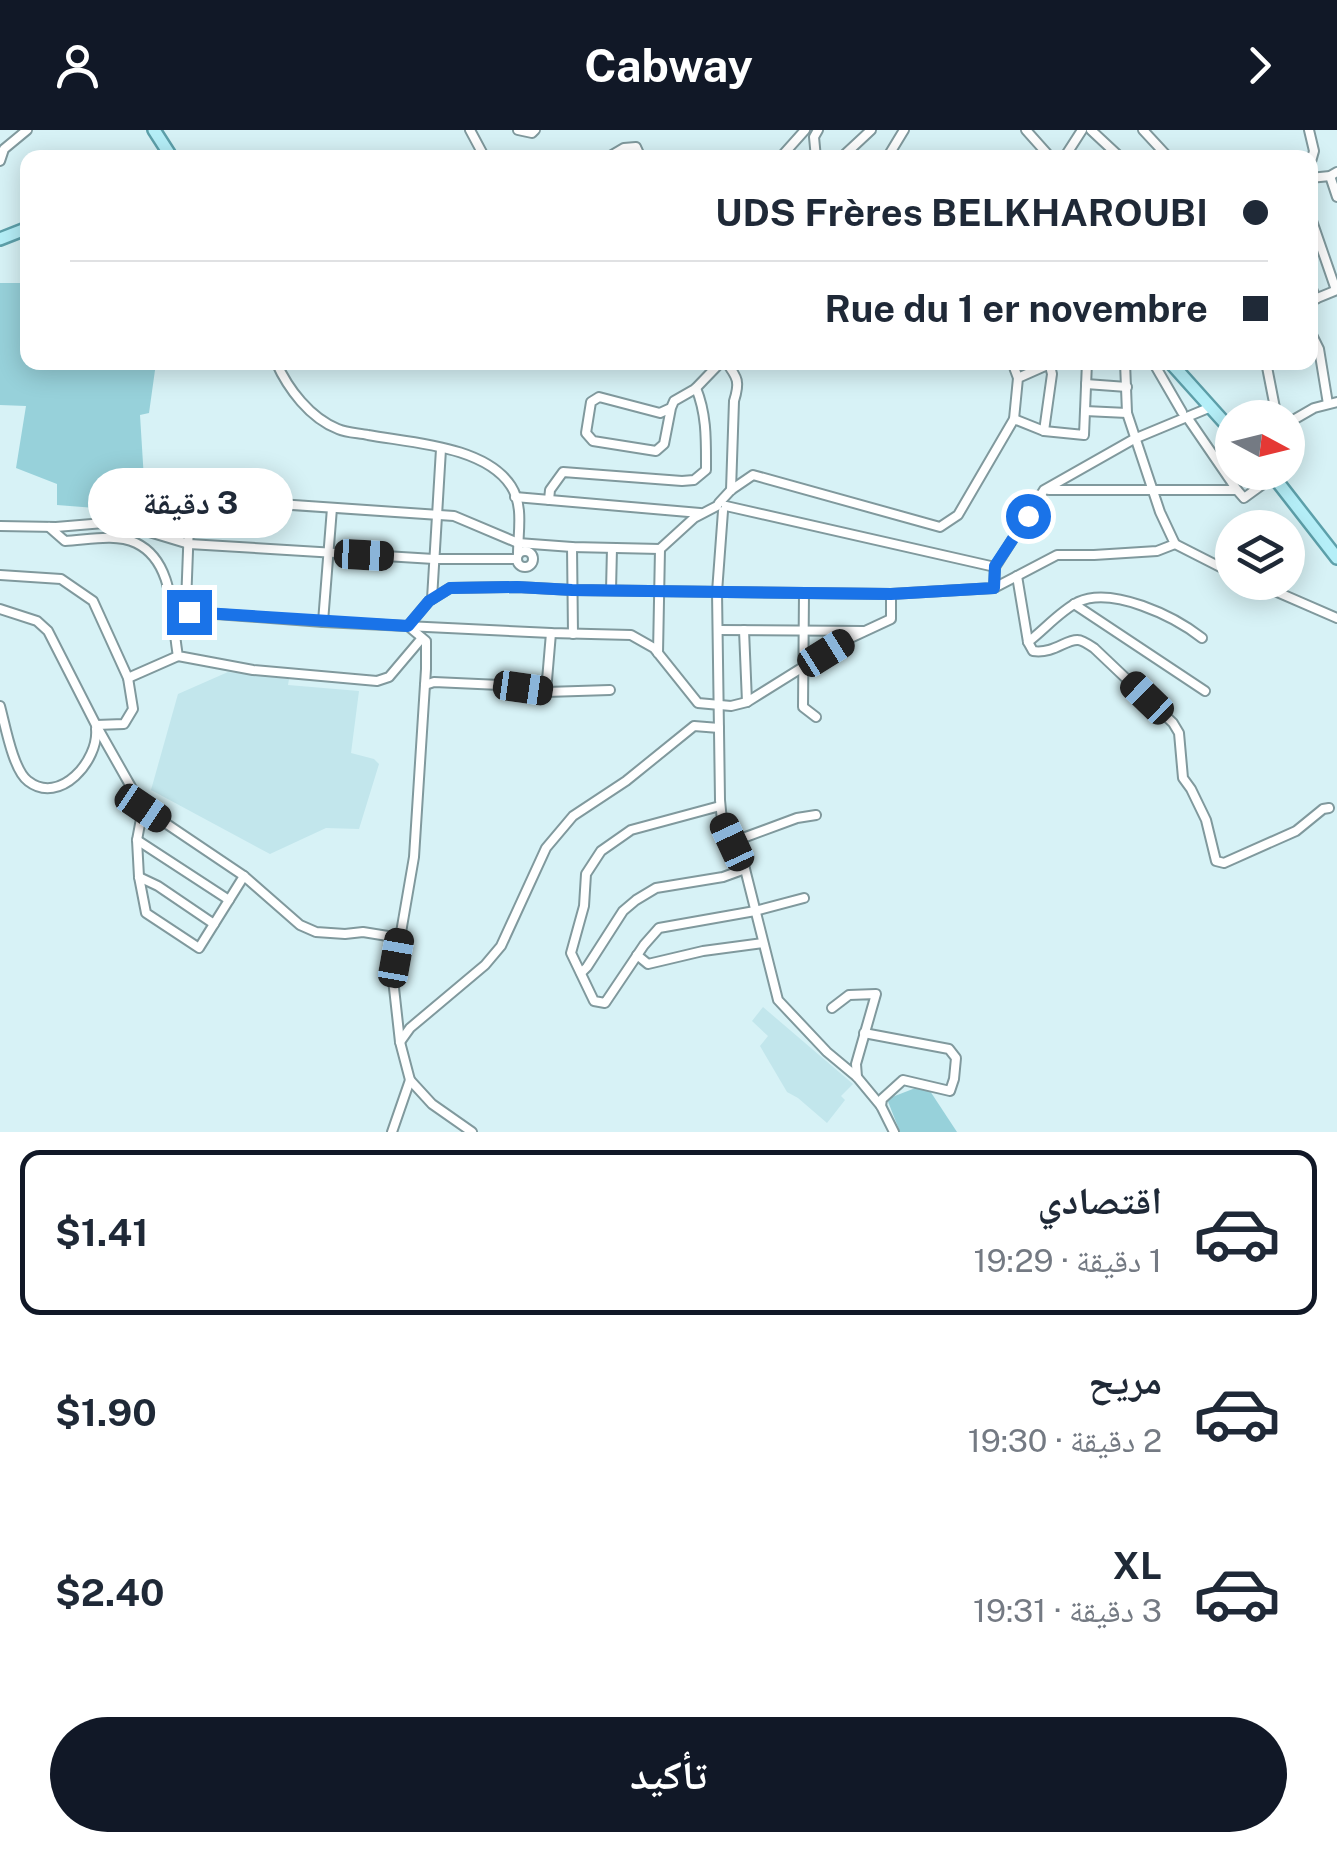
<!DOCTYPE html>
<html lang="ar">
<meta charset="utf-8">
<style>
:root{--surface:#fff;--page:#f6f6f7;--text:#1f2937;--muted:#747a83;--line:#e0e1e3;--accent:#111827}
body{margin:0;font-family:"Public Sans","Noto Naskh Arabic",sans-serif;background:var(--page);color:var(--text);direction:rtl;height:100vh;display:flex;flex-direction:column;font-size:38px;white-space:nowrap}
*{box-sizing:border-box;margin:0}
p{font-size:32px;color:var(--muted)}
.icon{flex:none;width:55px;height:55px;fill:none;stroke:currentColor;stroke-width:2;stroke-linecap:round;stroke-linejoin:round}
.map{position:relative;height:1002px;overflow:hidden;direction:ltr}
.sheet{display:flex;flex-direction:column;background:var(--surface);flex:1}
.sheet>*{flex:none}
.hud{position:absolute;left:20px;top:20px;width:1298px;height:220px;border-radius:20px;box-shadow:0 5px 25px #0003;direction:rtl;display:grid;align-content:center;height:220px;padding:0 50px;background:var(--surface)}
.needle{width:65px;rotate:97deg}
.tools{position:absolute;left:1215px;top:270px;display:grid;gap:20px}
.tools a{display:grid;place-items:center;width:90px;height:90px;border-radius:50%;background:var(--surface);box-shadow:0 5px 25px #0003;font-size:50px}
.end{position:absolute;width:45px;height:45px;margin:-22px;border:12px solid #1a73e8;background:#fff;box-shadow:0 0 0 5px #fff}
.from{border-radius:50%}
.bubble{position:absolute;height:70px;border-radius:35px;background:var(--surface);box-shadow:0 5px 25px #0003;font-size:32px;font-weight:700;line-height:70px;text-align:center;direction:rtl}
.car{position:absolute;width:30px;height:60px;margin:-30px -15px;border-radius:12px;box-shadow:0 0 8px 2px #0007;background:linear-gradient(#222 24%,#8ab4d8 0 40%,#222 0 76%,#8ab4d8 0 86%,#222 0)}
.hud b{display:flex;align-items:center;gap:35px;height:95px;font-size:38px}
.hud b+b{border-top:2px solid var(--line)}
.hud i{width:25px;height:25px;background:var(--text)}
ul{padding:18px 0 0;list-style:none}
li{display:flex;align-items:center;gap:30px;height:165px;margin:0 20px 15px;padding:0 30px;border:5px solid transparent;border-radius:20px}
li div{flex:1}
li b{display:block;font-size:38px}
li em{font-style:normal;font-weight:700}
li.on{border-color:var(--accent)}
li>.icon{width:90px;height:90px;stroke-width:1.5}
.action{display:flex;gap:20px;margin-top:auto;padding:20px 50px}
.action a{flex:1;height:115px;border-radius:60px;background:var(--accent);color:#fff;font-size:40px;font-weight:700;line-height:115px;text-align:center}
header{display:flex;justify-content:space-between;align-items:center;height:130px;padding:0 50px;background:var(--accent);color:#fff;font-size:45px;font-weight:700}
.map>svg:first-child{display:block}
</style>
<header><svg class="icon" aria-label="forward" viewBox="0 0 24 24"><path d="M9 5l7 7-7 7"/></svg>Cabway<svg class="icon" aria-label="person" viewBox="0 0 24 24"><circle cx="12" cy="8" r="4"/><path d="M4 21q1-7 8-7t8 7"/></svg></header>
<div class="map">
<svg width="1337" height="1002" viewBox="0 0 1337 1002">
<rect width="100%" height="100%" fill="#d7f2f6"/>
<!-- built -->
<g fill="#c2e6ec">
<path d="M228,542l61,7 -1,6 71,6 -8,62 23,6 5,5 -20,65 -33,-1 -56,26 -119,-64 27,-96z"/>
<path d="M763,877l90,77 -12,12 4,4 -18,23 -29,-25 -11,-6 -27,-46 8,-10 -16,-15z"/>
</g>
<!-- green -->
<g fill="#97d1da">
<path d="M0,153h27l1,79 128,1 -7,50 -9,2 6,97 -89,-7v-21l-41,-16 10,-62 -26,-1z"/>
<path d="M918,957l12,4 27,41h-57l-13,-33z"/>
</g>
<g fill="none" stroke-linecap="round" stroke-linejoin="round">
<!-- minor casing -->
<g stroke="#80999d" stroke-width="12">
<g id="minor">
<path d="M470,0l15,28"/>
<path d="M518,0l14,3 3,-3"/>
<path d="M1026,0l25,28"/>
<path d="M1091,0l30,28"/>
<path d="M1143,0l26,28"/>
<path d="M1309,0l5,21 -4,14"/>
<path d="M890,23l14,-23"/>
<path d="M607,28l17,-10 12,-1 5,11"/>
<path d="M780,28l25,-28"/>
<path d="M816,28l-2,-21 4,-7"/>
<path d="M841,28l30,-28"/>
<path d="M1064,28l18,-28"/>
<path d="M0,31l4,-12 23,-19"/>
<path d="M1330,46l7,21"/>
<path d="M1310,48l20,-2 7,-4"/>
<path d="M1310,85l26,75"/>
<path d="M1310,154l6,15"/>
<path d="M1310,171l27,-11"/>
<path d="M1310,201l9,18 9,55"/>
<path d="M276,232c12,27 34,56 62,67 9,4 21,4 30,6 44,8 117,11 143,51 13,20 7,46 7,68"/>
<path d="M726,232c12,16 14,20 8,39l-3,89"/>
<path d="M1012,232l6,16"/>
<path d="M1153,232l29,50"/>
<path d="M1266,232l11,56"/>
<path d="M1086,254l41,3"/>
<path d="M671,278l-7,36 -8,7 -63,-10 -7,-8 5,-31 8,-5 61,16 11,-5 3,-7 21,-12 26,-27"/>
<path d="M1085,281l42,2"/>
<path d="M1014,289l30,12 40,4 3,-73"/>
<path d="M1288,293l26,-15 23,-6"/>
<path d="M1044,301l8,-57 -3,-12"/>
<path d="M1049,360h188l-50,-73"/>
<path d="M1237,360l7,8 22,-16 4,-10"/>
<path d="M515,367l185,16"/>
<path d="M549,370l1,-10 13,-18 119,9 12,-1 12,-10c0,-29 1,-55 -10,-82"/>
<path d="M719,373l12,-13 22,-15 187,52 18,-12 56,-96 4,-41 36,-16"/>
<path d="M717,376l-23,12 -34,31 -88,-2 -54,-4 -64,-27 -264,-18 -4,106 3,8 134,10 228,11 80,2 23,13 44,55 33,3 16,-4 101,-63 43,-20v-25"/>
<path d="M726,376l269,61"/>
<path d="M723,381l-6,81 3,208 2,21 23,48 33,131 49,52 30,25 24,29 13,26"/>
<path d="M0,396l56,1 60,-5 73,22 245,15h83"/>
<path d="M49,397l16,14c22,-1 50,-8 71,2 40,19 35,77 42,113l75,14 124,11 12,-4 33,-39"/>
<path d="M1175,414l57,29"/>
<path d="M572,417l1,87"/>
<circle cx="525" cy="429" r="8"/>
<path d="M0,445l61,4 32,22 35,77 5,31 -9,15 -28,1 -48,-94 -11,-10 -37,-12"/>
<path d="M1017,446l11,66 5,9c21,3 33,-12 45,-11 4,0 13,6 16,8l79,75 6,10 4,45 8,11 15,31 10,41 8,2 72,-32 27,-22 6,-1"/>
<path d="M1254,452l83,36"/>
<path d="M994,458l63,-33h37l63,-4 18,-7 -15,-32 -33,-99 -2,-51"/>
<path d="M611,460l1,-42"/>
<path d="M804,463l-1,114 13,10"/>
<path d="M432,469l9,-150"/>
<path d="M1074,474l131,87"/>
<path d="M323,492l9,-114"/>
<path d="M718,500l145,1"/>
<path d="M744,500l3,72"/>
<path d="M1028,512c16,-12 32,-31 50,-40 34,-16 96,14 124,36"/>
<path d="M658,523l2,-104"/>
<path d="M128,548l50,-22"/>
<path d="M425,555l9,-3 66,3 46,7 64,-2"/>
<path d="M546,562l5,-59"/>
<path d="M0,576c5,18 13,64 28,75 32,25 71,-21 68,-52"/>
<path d="M96,595l47,83 101,68 56,49 16,7 29,2 18,-2 37,6"/>
<path d="M720,676l-89,24 -30,21 -15,23 -2,32 -13,47 23,48 11,2 39,-58 15,-17 96,-17 49,-13"/>
<path d="M143,678l-6,32 2,37 7,36 53,35 45,-72"/>
<path d="M137,710l92,60"/>
<path d="M732,712l65,-24 19,-3"/>
<path d="M139,747l19,9 56,38"/>
<path d="M637,825l11,9 55,-13 60,-8"/>
<path d="M581,843l6,-6 36,-56 13,-11 20,-12 67,-11 22,-8"/>
<path d="M832,878l17,-13 27,-1 -20,70 1,13"/>
<path d="M864,903l85,16 7,9 -2,21 -4,12 -47,-11 -21,19 -1,7"/>
<path d="M400,912l10,-14 75,-63 16,-19 45,-98 27,-32 53,-35 68,-55 25,2"/>
<path d="M410,950l22,24 40,28"/>
<path d="M392,1002l18,-52 -10,-38 -7,-63 21,-122 12,-188v-28l-18,-15 21,-25 21,-13 67,-1 56,3 318,4 103,-6 1,-21 49,-77 90,-51 77,-32"/>
</g>
</g>
<!-- primary casing -->
<g stroke="#5da0aa" stroke-width="16">
<g id="primary">
<path d="M154,0l18,28"/>
<path d="M0,109l28,-11"/>
<path d="M1170,232l62,69"/>
<path d="M1270,342l67,86"/>
</g>
</g>
<!-- minor -->
<use href="#minor" stroke="#fff" stroke-width="8"/>
<!-- primary -->
<use href="#primary" stroke="#b5eff8" stroke-width="11"/>
</g>
<g fill="none" stroke-linecap="round" stroke-linejoin="round">
<!-- route -->
<path stroke="#1a73e8" stroke-width="12" d="M189,482l219,14 21,-25 21,-13 67,-1 55,3 319,4 103,-6 1,-22 33,-50"/>
</g>
</svg>
<div class="tools">
<a><svg class="needle" viewBox="-14 -14 28 28"><path d="M0-13l5 13h-10z" fill="#e53935"/><path d="M0 13l5-13h-10z" fill="#747a83"/></svg></a>
<a><svg class="icon" aria-label="layers" viewBox="0 0 24 24"><path d="M12 4l9 5-9 5-9-5zM3 14l9 5 9-5"/></svg></a>
</div>
<i class="end from" style="left:1028px;top:386px"></i>
<i class="end" style="left:189px;top:482px"></i>
<div class="bubble" style="left:88px;top:338px;width:205px">3 دقيقة</div>
<i class="car" style="left:364px;top:425px;rotate:93deg"></i>
<i class="car" style="left:826px;top:523px;rotate:58deg"></i>
<i class="car" style="left:523px;top:558px;rotate:98deg"></i>
<i class="car" style="left:1147px;top:568px;rotate:314deg"></i>
<i class="car" style="left:143px;top:678px;rotate:124deg"></i>
<i class="car" style="left:732px;top:712px;rotate:335deg"></i>
<i class="car" style="left:396px;top:828px;rotate:10deg"></i>
<div class="hud">
<b><i class="from"></i>UDS Frères BELKHAROUBI</b>
<b><i></i>Rue du 1 er novembre</b>
</div>
</div>
<section class="sheet">
<ul>
<li class="on"><svg class="icon" aria-label="car" viewBox="0 0 24 24"><path d="M5 17H2v-5l4-1 3-4h7l3 4 3 1v5h-3M9 17h6M6 11h13"/><circle cx="7" cy="17" r="2"/><circle cx="17" cy="17" r="2"/></svg><div><b>اقتصادي</b><p>1 دقيقة · 19:29</p></div><em>$1.41</em></li>
<li><svg class="icon" aria-label="car" viewBox="0 0 24 24"><path d="M5 17H2v-5l4-1 3-4h7l3 4 3 1v5h-3M9 17h6M6 11h13"/><circle cx="7" cy="17" r="2"/><circle cx="17" cy="17" r="2"/></svg><div><b>مريح</b><p>2 دقيقة · 19:30</p></div><em>$1.90</em></li>
<li><svg class="icon" aria-label="car" viewBox="0 0 24 24"><path d="M5 17H2v-5l4-1 3-4h7l3 4 3 1v5h-3M9 17h6M6 11h13"/><circle cx="7" cy="17" r="2"/><circle cx="17" cy="17" r="2"/></svg><div><b>XL</b><p>3 دقيقة · 19:31</p></div><em>$2.40</em></li>
</ul>
<div class="action"><a>تأكيد</a></div>
</section>
